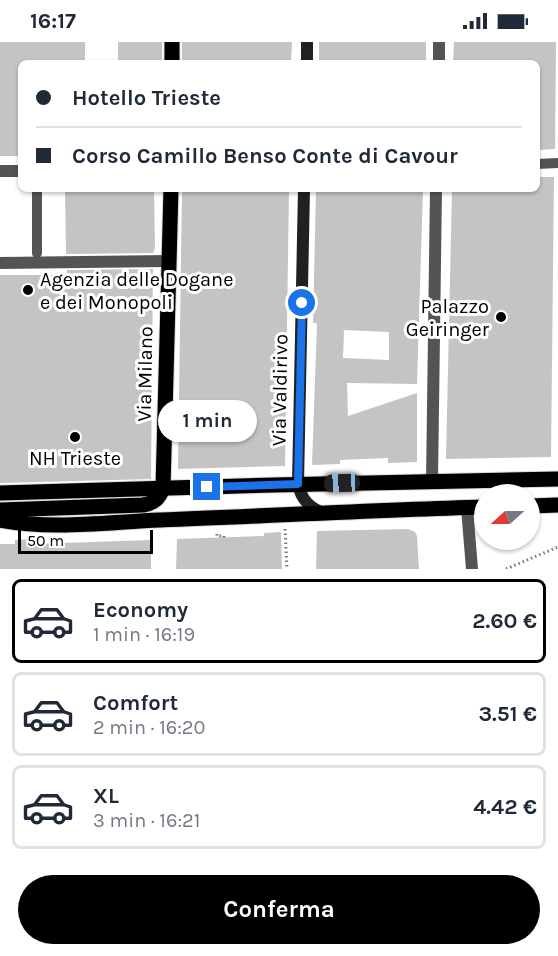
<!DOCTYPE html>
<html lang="it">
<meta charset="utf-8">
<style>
:root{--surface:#fff;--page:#f2f2f3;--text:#1f2937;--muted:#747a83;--line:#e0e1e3;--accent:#000}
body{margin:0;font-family:Karla,sans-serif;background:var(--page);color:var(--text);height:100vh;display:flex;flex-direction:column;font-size:22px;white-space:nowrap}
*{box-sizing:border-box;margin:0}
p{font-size:20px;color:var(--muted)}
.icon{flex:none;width:33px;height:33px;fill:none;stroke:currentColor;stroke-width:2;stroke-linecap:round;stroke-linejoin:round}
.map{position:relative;height:527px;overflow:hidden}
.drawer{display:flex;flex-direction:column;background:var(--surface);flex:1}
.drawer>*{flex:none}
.hud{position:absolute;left:18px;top:18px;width:522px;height:132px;border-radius:9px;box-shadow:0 2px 4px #0004;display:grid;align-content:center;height:132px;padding:0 18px;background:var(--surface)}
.needle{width:39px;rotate:249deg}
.tools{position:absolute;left:474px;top:442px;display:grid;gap:12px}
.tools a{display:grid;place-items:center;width:66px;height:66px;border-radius:50%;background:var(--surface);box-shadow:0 2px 4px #0004;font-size:30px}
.scale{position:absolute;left:18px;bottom:15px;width:135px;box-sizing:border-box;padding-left:6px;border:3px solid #000;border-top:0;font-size:16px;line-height:21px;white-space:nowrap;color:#000;-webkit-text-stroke:4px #fff;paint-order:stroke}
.end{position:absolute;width:27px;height:27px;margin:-14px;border:8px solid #1a73e8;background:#fff;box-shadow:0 0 0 3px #fff}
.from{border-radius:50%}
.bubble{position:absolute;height:42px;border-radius:21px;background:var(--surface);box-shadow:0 2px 4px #0004;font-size:20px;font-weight:700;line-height:42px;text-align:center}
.car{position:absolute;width:18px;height:36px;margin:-18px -9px;border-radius:8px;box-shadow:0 0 4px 2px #0007;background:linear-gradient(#222 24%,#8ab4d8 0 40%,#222 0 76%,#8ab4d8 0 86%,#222 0)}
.hud b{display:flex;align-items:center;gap:21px;height:57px;font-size:22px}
.hud b+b{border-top:2px solid var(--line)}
.hud i{width:15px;height:15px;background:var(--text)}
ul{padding:10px 0 0;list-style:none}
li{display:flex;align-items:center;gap:18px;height:84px;margin:0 12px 9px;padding:0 6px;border:3px solid var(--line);border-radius:9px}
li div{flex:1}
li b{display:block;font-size:22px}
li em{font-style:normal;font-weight:700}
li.on{border-color:var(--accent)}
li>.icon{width:54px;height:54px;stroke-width:1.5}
.primary-button{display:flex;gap:12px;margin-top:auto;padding:12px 18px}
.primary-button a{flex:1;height:69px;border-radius:36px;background:var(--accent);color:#fff;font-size:24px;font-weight:700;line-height:69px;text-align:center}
.status{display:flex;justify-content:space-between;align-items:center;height:42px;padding:0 30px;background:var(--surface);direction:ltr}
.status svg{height:16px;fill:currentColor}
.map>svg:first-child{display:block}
</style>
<div class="status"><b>16:17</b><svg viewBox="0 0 49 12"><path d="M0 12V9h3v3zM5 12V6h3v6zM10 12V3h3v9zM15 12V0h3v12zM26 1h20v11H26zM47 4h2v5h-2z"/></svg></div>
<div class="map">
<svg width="558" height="527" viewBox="0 0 558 527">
<rect width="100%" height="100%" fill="#fff"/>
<!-- building -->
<g fill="#c4c4c4" fill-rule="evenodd">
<path d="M0,0h85v21h-64v93h-21z"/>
<rect x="118" y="0" width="44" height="21"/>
<path d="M182,0h110l-1,21h-109z"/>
<rect x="319" y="0" width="107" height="21"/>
<path d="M454,0h102l-1,107 -18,1v-87h-84z"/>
<path d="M537,135h17l-3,280 -105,2 6,-270h85z"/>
<path d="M65,147h89l1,59 -2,5 -87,1z"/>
<path d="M182,147h107l-4,277 -107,3z"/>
<path d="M316,147h107l-6,195 -70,-1 1,33 69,-23v69l-29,1v-5l-48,2v4l-28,1 5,-142h-4zM344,288l45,2v28l-46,-2z"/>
<path d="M153,227l-2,210 -151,4v-208h67v-5z"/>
<path d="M408,487l7,3 2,4 2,33h-103l1,-38z"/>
<path d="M281,490l1,37h-106l1,-30 87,-3v-3z"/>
<path d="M33,497v5l118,-4v29h-151v-25h15v-4z"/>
</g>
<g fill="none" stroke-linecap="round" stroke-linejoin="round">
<!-- primary casing -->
<g stroke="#dbdbdb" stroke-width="17">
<g id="primary">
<path d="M172,21v-21"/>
<path d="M0,451l274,-8 284,-6"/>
<path d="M530,464l28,-1"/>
<path d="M0,468l143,-5c11,-2 16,-6 20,-17l8,-299"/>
<path d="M0,478c52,10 108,2 160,0 108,-4 216,-10 324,-13"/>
</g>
</g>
<!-- path -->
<g stroke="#767676" stroke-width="3" stroke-dasharray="1.5 3" stroke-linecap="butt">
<path d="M285,487l2,40"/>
<path d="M217,492v2h7v2"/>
<path d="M506,527l52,-22"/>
</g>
<!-- pedestrian -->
<g stroke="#545454" stroke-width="10">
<path d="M537,122l21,-1"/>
<path d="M37,147v64"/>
</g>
<!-- minor -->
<g stroke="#545454" stroke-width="12">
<path d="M439,21v-21"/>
<path d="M0,129h21"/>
<path d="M0,221l169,-2"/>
<path d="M432,439l4,-292"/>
<path d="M467,466l5,61"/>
</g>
<!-- secondary -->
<g stroke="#212121" stroke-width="12">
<path d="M307,21v-21"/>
<path d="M304,147l-6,295c3,15 11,23 25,29"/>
</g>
<!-- primary -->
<use href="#primary" stroke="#000" stroke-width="15"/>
</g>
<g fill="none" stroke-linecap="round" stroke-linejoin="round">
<!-- route -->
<path stroke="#1a73e8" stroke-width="8" d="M207,445l91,-3 4,-181"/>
</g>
<!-- markers -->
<g fill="#000" stroke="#fff" stroke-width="2">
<circle cx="28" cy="248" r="6"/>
<circle cx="501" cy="275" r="6"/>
<circle cx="75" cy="395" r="6"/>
</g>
<g text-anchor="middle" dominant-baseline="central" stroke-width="6" stroke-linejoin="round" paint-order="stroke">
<!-- poi labels -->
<g font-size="20" fill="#000" stroke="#fff" text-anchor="start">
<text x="40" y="237">Agenzia delle Dogane<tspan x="40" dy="23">e dei Monopoli</tspan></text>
<text x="489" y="264" text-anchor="end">Palazzo<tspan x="489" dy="23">Geiringer</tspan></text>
<text x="75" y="416" text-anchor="middle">NH Trieste</text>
</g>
<!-- street labels -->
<g font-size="20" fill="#000" stroke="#fff">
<text transform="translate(145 332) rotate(-89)">Via Milano</text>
<text transform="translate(280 348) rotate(-89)">Via Valdirivo</text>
</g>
</g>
</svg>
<div class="tools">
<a><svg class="needle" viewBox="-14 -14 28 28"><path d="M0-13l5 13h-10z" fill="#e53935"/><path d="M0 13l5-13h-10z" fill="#747a83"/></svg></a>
</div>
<div class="scale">50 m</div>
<i class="end from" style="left:302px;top:261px"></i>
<i class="end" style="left:207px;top:445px"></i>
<div class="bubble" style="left:158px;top:358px;width:99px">1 min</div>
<i class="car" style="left:342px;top:441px;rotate:268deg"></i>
<div class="hud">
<b><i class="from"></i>Hotello Trieste</b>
<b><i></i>Corso Camillo Benso Conte di Cavour</b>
</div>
</div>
<section class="drawer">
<ul>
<li class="on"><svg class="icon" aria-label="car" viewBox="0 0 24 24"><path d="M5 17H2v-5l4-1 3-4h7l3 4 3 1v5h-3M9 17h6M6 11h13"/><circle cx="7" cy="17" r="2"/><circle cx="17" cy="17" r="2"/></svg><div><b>Economy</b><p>1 min · 16:19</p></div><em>2.60 €</em></li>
<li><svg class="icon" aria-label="car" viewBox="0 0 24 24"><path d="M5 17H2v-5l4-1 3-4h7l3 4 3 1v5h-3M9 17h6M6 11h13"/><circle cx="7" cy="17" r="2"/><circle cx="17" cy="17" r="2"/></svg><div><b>Comfort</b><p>2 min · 16:20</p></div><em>3.51 €</em></li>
<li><svg class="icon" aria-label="car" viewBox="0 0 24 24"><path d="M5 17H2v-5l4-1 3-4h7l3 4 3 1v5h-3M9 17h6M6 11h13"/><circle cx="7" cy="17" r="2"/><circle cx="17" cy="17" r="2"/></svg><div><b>XL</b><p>3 min · 16:21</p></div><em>4.42 €</em></li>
</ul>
<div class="primary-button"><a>Conferma</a></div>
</section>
